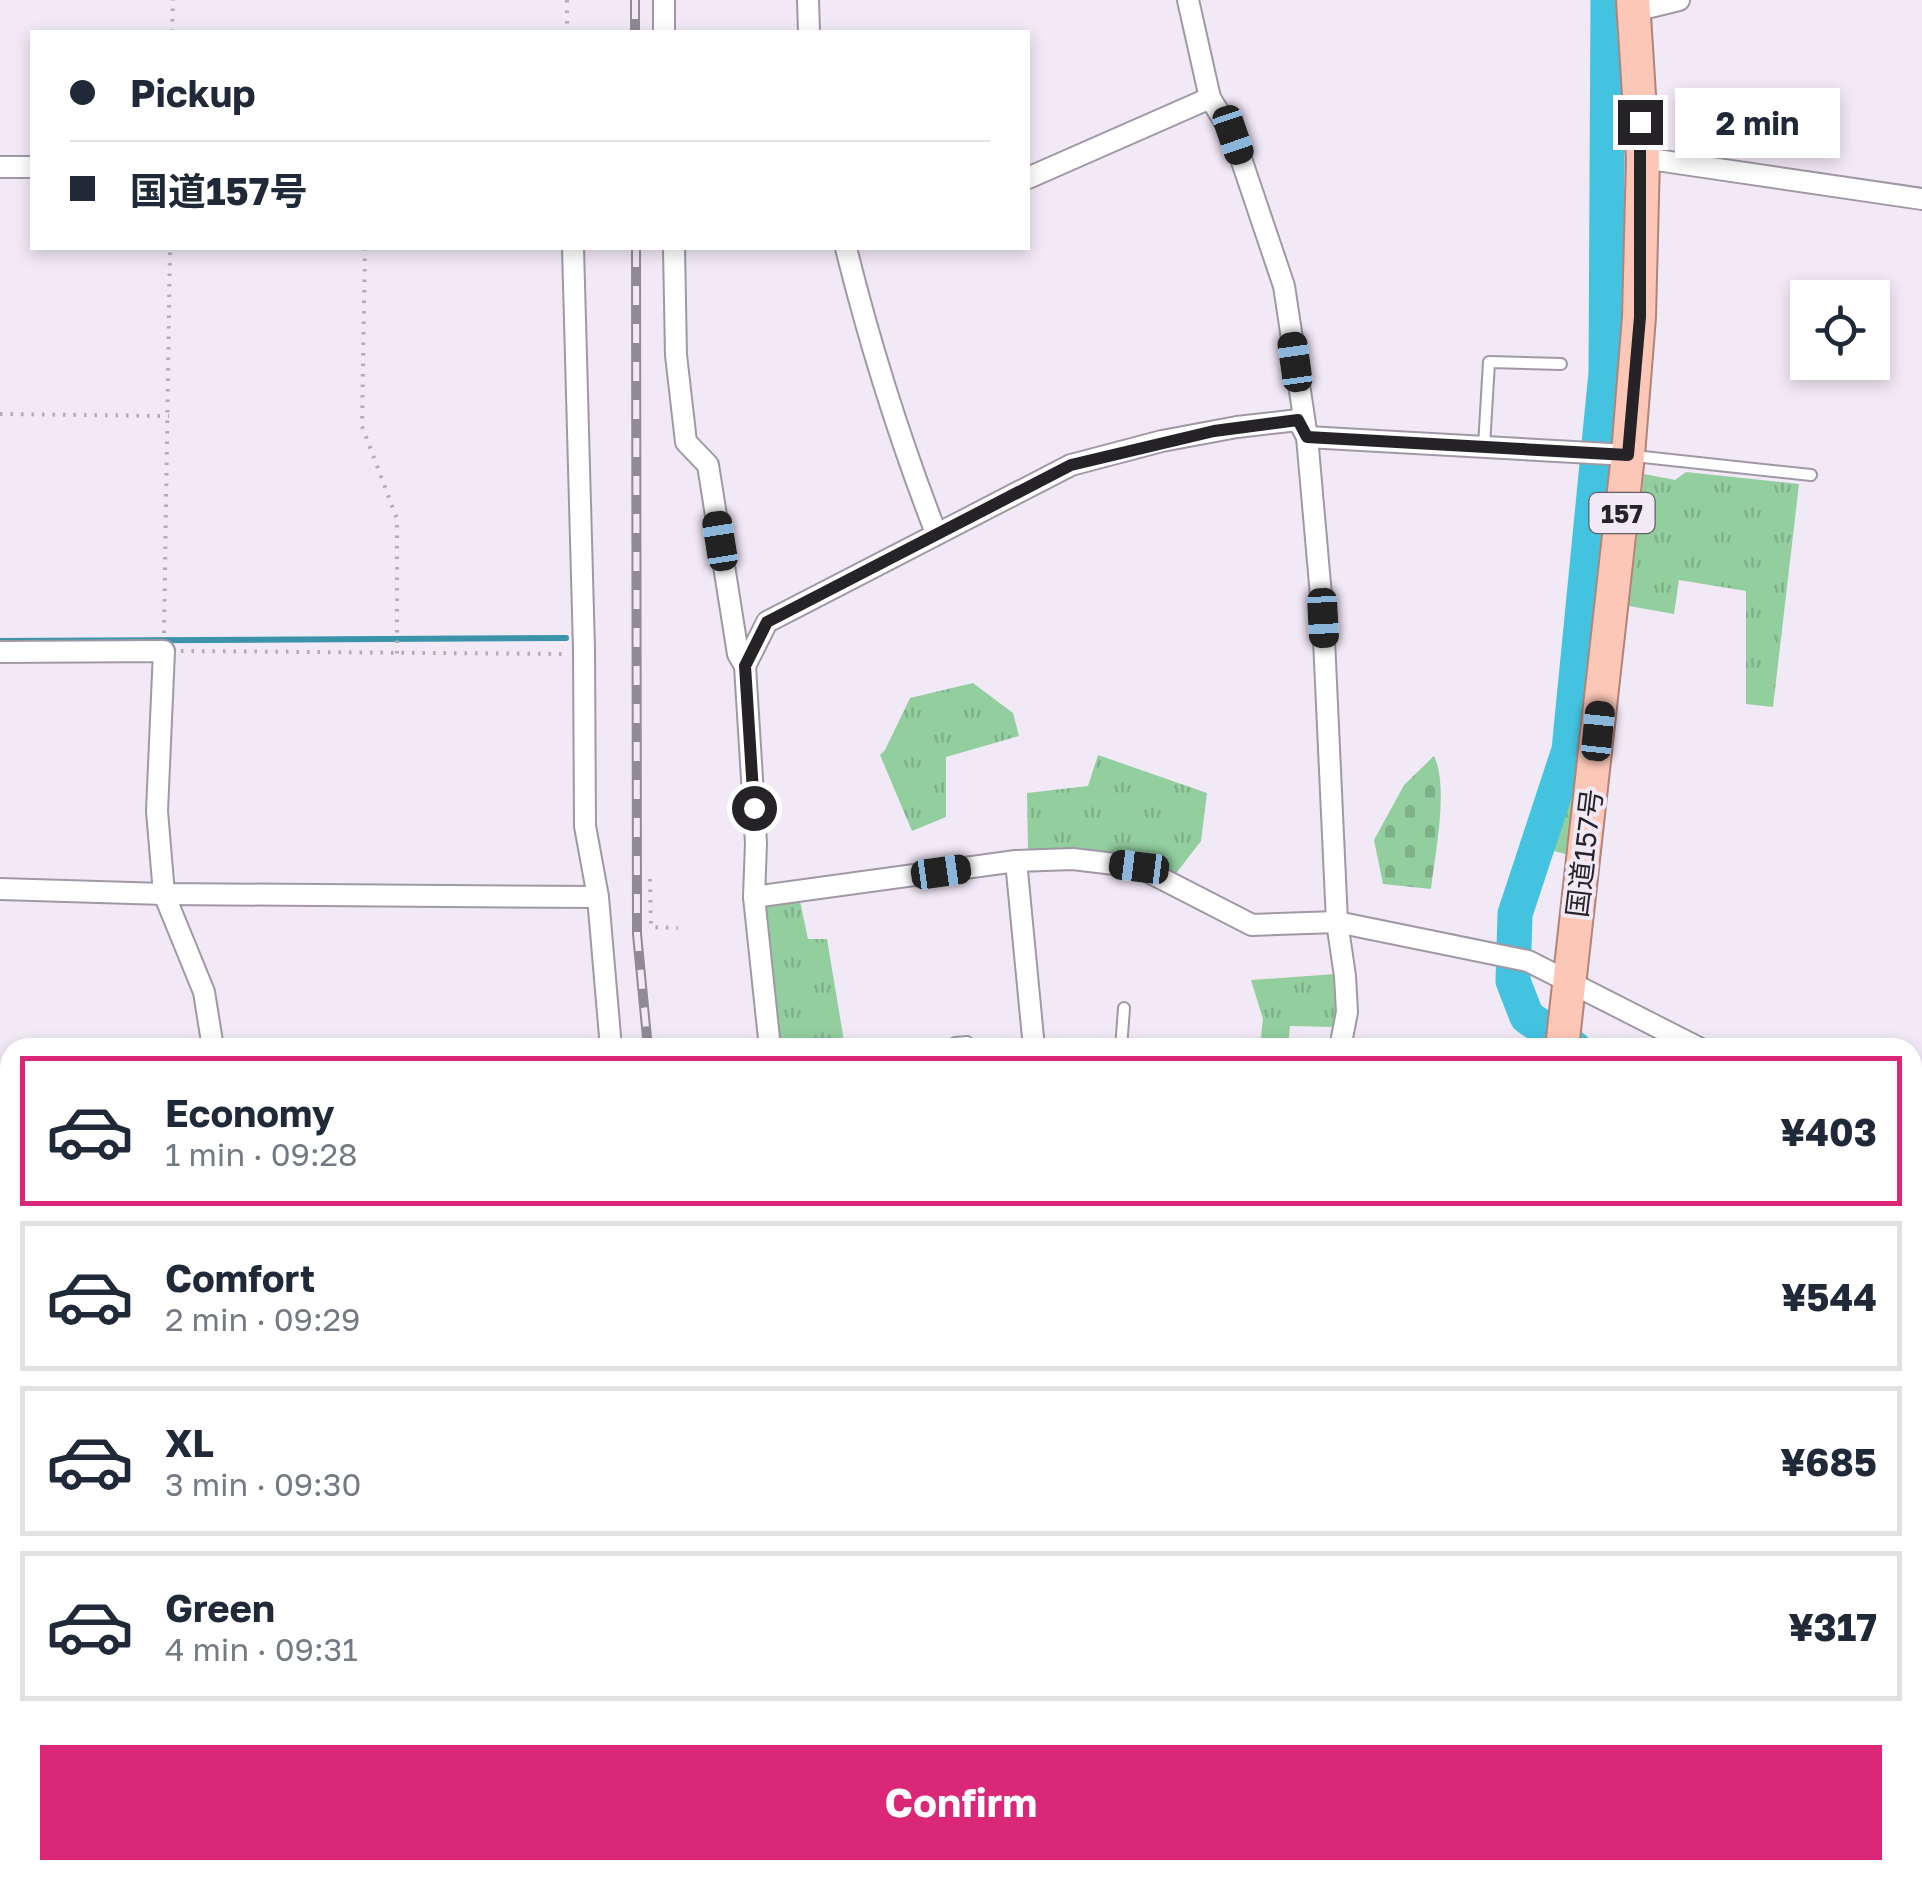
<!DOCTYPE html>
<meta charset="utf-8">
<style>
:root{--surface:#fff;--page:#f6f6f7;--text:#1f2937;--muted:#747a83;--line:#e0e1e3;--accent:#db2777}
body{margin:0;font-family:"Golos Text","Noto Sans JP",sans-serif;background:var(--page);color:var(--text);height:100vh;display:flex;flex-direction:column;font-size:38px;white-space:nowrap}
*{box-sizing:border-box;margin:0}
p{font-size:32px;color:var(--muted)}
.icon{flex:none;width:55px;height:55px;fill:none;stroke:currentColor;stroke-width:2;stroke-linecap:round;stroke-linejoin:round}
.map{position:relative;flex:1;overflow:hidden}
.drawer{position:absolute;left:0px;top:1038px;width:1922px;height:842px;display:flex;flex-direction:column;background:var(--surface);border-radius:30px 30px 0 0;box-shadow:0 5px 15px #0003}
.drawer>*{flex:none}
.guide{position:absolute;left:30px;top:30px;width:1000px;height:220px;border-radius:0px;box-shadow:0 5px 15px #0003;display:grid;align-content:center;height:220px;padding:0 40px;background:var(--surface)}
.controls{position:absolute;left:1790px;top:280px;display:grid;gap:20px}
.controls a{display:grid;place-items:center;width:100px;height:100px;border-radius:0px;background:var(--surface);box-shadow:0 5px 15px #0003;font-size:50px}
.end{position:absolute;width:45px;height:45px;margin:-22px;border:12px solid #262328;background:#fff;box-shadow:0 0 0 5px #fff}
.from{border-radius:50%}
.bubble{position:absolute;height:70px;border-radius:0px;background:var(--surface);box-shadow:0 5px 15px #0003;font-size:32px;font-weight:700;line-height:70px;text-align:center}
.car{position:absolute;width:30px;height:60px;margin:-30px -15px;border-radius:12px;box-shadow:0 0 8px 2px #0007;background:linear-gradient(#222 24%,#8ab4d8 0 40%,#222 0 76%,#8ab4d8 0 86%,#222 0)}
.guide b{display:flex;align-items:center;gap:35px;height:95px;font-size:38px}
.guide b+b{border-top:2px solid var(--line)}
.guide i{width:25px;height:25px;background:var(--text)}
ul{padding:18px 0 0;list-style:none}
li{display:flex;align-items:center;gap:30px;height:150px;margin:0 20px 15px;padding:0 20px;border:5px solid var(--line);border-radius:0px}
li div{flex:1}
li b{display:block;font-size:38px}
li em{font-style:normal;font-weight:700}
li.active{border-color:var(--accent)}
li>.icon{width:90px;height:90px;stroke-width:1.5}
.button{display:flex;gap:20px;margin-top:auto;padding:20px 40px}
.button a{flex:1;height:115px;border-radius:0px;background:var(--accent);color:#fff;font-size:40px;font-weight:700;line-height:115px;text-align:center}
.map>svg:first-child{display:block}
</style>
<div class="map">
<svg width="1922" height="1879" viewBox="0 0 1922 1879">
<defs>
<pattern id="grass-tufts" width="24" height="20" patternUnits="userSpaceOnUse" patternTransform="scale(2.5)"><rect width="24" height="20" fill="#93ce9f"/><path d="M3 7l-1-3M5 7V3M7 7l1-3M15 17l-1-3M17 17v-4M19 17l1-3" fill="none" stroke="#7fb189"/></pattern>
<pattern id="cemetery-stones" width="16" height="16" patternUnits="userSpaceOnUse" patternTransform="scale(2.5)"><rect width="16" height="16" fill="#93ce9f"/><path d="M2 7V4a2 2 0 0 1 4 0v3zM10 15v-3a2 2 0 0 1 4 0v3z" fill="#7fb189"/></pattern>
</defs>
<rect width="100%" height="100%" fill="#f2e9f7"/>
<!-- grass -->
<g fill="url(#grass-tufts)">
<path d="M1686,472l113,12 -26,223 -27,-3v-113l-67,-11 -5,34 -45,-8 15,-132 31,6z"/>
<path d="M973,683l40,30 6,23 -73,21v60l-34,14 -32,-76 5,-5 25,-52z"/>
<path d="M1098,755l109,38 -6,48 -27,35 -146,-23 -1,-60 61,-7z"/>
<path d="M1577,770l-8,85 -23,-6 18,-67z"/>
<path d="M799,897l9,42h19l18,108h-69l-12,-147z"/>
<path d="M1335,974v53l-45,-1 -2,21h-28l3,-28 -12,-39z"/>
</g>
<!-- cemetery -->
<path fill="url(#cemetery-stones)" d="M1434,756c15,31 1,98 -3,133l-48,-5 -9,-44 30,-55z"/>
<g fill="none" stroke-linecap="round" stroke-linejoin="round">
<!-- stream -->
<g stroke="#3b93aa" stroke-width="6">
<path d="M0,641l566,-3"/>
<path d="M627,1870l1,9"/>
</g>
<!-- river -->
<g stroke="#44c3e1" stroke-width="35">
<path d="M1574,1048l-47,-31 -14,-36 2,-67 54,-164 37,-377 2,-373"/>
<path d="M1912,1492l10,6"/>
</g>
<!-- service casing -->
<g stroke="#a198a6" stroke-width="14">
<g id="service">
<path d="M1484,446l5,-84 72,2"/>
<path d="M1634,456l177,19"/>
<path d="M955,1043l12,-1 1,6"/>
<path d="M1121,1048l3,-40"/>
</g>
</g>
<!-- minor casing -->
<g stroke="#a198a6" stroke-width="24">
<g id="minor">
<path d="M664,0v32"/>
<path d="M808,0l1,32"/>
<path d="M1188,0l22,98 23,37 51,151 23,151 16,181 14,304 8,54 2,36 -7,36"/>
<path d="M1634,11l45,-11"/>
<path d="M1643,158l279,41"/>
<path d="M0,167h32"/>
<path d="M1028,178l182,-80"/>
<path d="M573,248l11,401 1,177 13,71 13,151"/>
<path d="M674,248l2,107 10,87 22,23 30,189 7,12 11,177 -2,54 16,151"/>
<path d="M846,248c24,97 54,192 90,285"/>
<path d="M1307,437l321,18"/>
<path d="M0,652l164,-1 -7,160 7,83 40,98 9,56"/>
<path d="M745,666l22,-44 304,-157 91,-24 75,-14 61,-7 8,15"/>
<path d="M1016,861l18,187"/>
<path d="M0,889l164,5 434,3"/>
<path d="M754,897l262,-36 57,-2 66,8 113,58 85,-3 191,39 171,87"/>
<path d="M1912,1161l10,5"/>
<path d="M0,1430h10"/>
<path d="M0,1664h10"/>
<path d="M643,1870v9"/>
<path d="M684,1870l1,9"/>
<path d="M225,1879v-9"/>
<path d="M1085,1879l2,-9"/>
<path d="M1916,1879l6,-25"/>
</g>
</g>
<!-- primary casing -->
<g stroke="#b08479" stroke-width="34">
<g id="primary">
<path d="M0,1188h10"/>
<path d="M1912,1762l10,6"/>
</g>
</g>
<!-- trunk casing -->
<g stroke="#b08479" stroke-width="36">
<g id="trunk">
<path d="M1562,1048l66,-593 11,-138 4,-159 -10,-158"/>
<path d="M1482,1879v-9"/>
</g>
</g>
<!-- path -->
<g stroke="#b3abb7" stroke-width="4" stroke-dasharray="2.5 8" stroke-linecap="butt">
<path d="M567,0v32"/>
<path d="M172,32l1,-32"/>
<path d="M365,248l-3,178 35,93v135"/>
<path d="M0,414l169,2"/>
<path d="M164,633l6,-385"/>
<path d="M181,651l385,3"/>
<path d="M650,879l1,48 27,1"/>
</g>
<!-- service -->
<use href="#service" stroke="#fff" stroke-width="10"/>
<!-- minor -->
<use href="#minor" stroke="#fff" stroke-width="20"/>
<!-- primary -->
<use href="#primary" stroke="#fdd5c9" stroke-width="30"/>
<!-- trunk -->
<use href="#trunk" stroke="#fcc7b7" stroke-width="32"/>
<!-- rail casing -->
<g stroke="#908a94" stroke-width="10">
<g id="rail">
<path d="M635,0v32"/>
<path d="M636,248l1,686 11,114"/>
<path d="M657,1870v9"/>
</g>
</g>
<!-- rail -->
<use href="#rail" stroke="#f2e9f7" stroke-width="6" stroke-dasharray="19" stroke-linecap="butt"/>
</g>
<g fill="none" stroke-linecap="round" stroke-linejoin="round">
<!-- route -->
<path stroke="#262328" stroke-width="12" d="M754,808l-9,-142 22,-44 304,-157 143,-34 84,-11 9,17 321,18 12,-138v-195"/>
</g>
<g text-anchor="middle" dominant-baseline="central" stroke-width="8" stroke-linejoin="round" paint-order="stroke">
<!-- shield labels -->
<rect fill="#f2e9f7" stroke="#635e66" stroke-width="2.5" x="1589.5" y="493" width="65" height="40" rx="8"/>
<g font-size="25" font-weight="bold" fill="#262328">
<text x="1622" y="513">157</text>
</g>
<!-- street labels -->
<g font-size="28" fill="#262328" stroke="#f2e9f7">
<text transform="translate(1584 853) rotate(-83)">国道157号</text>
</g>
</g>
</svg>
<div class="controls">
<a><svg class="icon" aria-label="locate" viewBox="0 0 24 24"><circle cx="12" cy="12" r="6"/><path d="M12 2v4M12 18v4M2 12h4M18 12h4"/></svg></a>
</div>
<i class="end from" style="left:754px;top:808px"></i>
<i class="end" style="left:1640px;top:122px"></i>
<div class="bubble" style="left:1675px;top:88px;width:165px">2 min</div>
<i class="car" style="left:1233px;top:135px;rotate:161deg"></i>
<i class="car" style="left:1295px;top:362px;rotate:352deg"></i>
<i class="car" style="left:720px;top:541px;rotate:351deg"></i>
<i class="car" style="left:1323px;top:618px;rotate:177deg"></i>
<i class="car" style="left:1598px;top:731px;rotate:6deg"></i>
<i class="car" style="left:1139px;top:867px;rotate:277deg"></i>
<i class="car" style="left:941px;top:872px;rotate:82deg"></i>
<div class="guide">
<b><i class="from"></i>Pickup</b>
<b><i></i>国道157号</b>
</div>
<section class="drawer">
<ul>
<li class="active"><svg class="icon" aria-label="car" viewBox="0 0 24 24"><path d="M5 17H2v-5l4-1 3-4h7l3 4 3 1v5h-3M9 17h6M6 11h13"/><circle cx="7" cy="17" r="2"/><circle cx="17" cy="17" r="2"/></svg><div><b>Economy</b><p>1 min · 09:28</p></div><em>¥403</em></li>
<li><svg class="icon" aria-label="car" viewBox="0 0 24 24"><path d="M5 17H2v-5l4-1 3-4h7l3 4 3 1v5h-3M9 17h6M6 11h13"/><circle cx="7" cy="17" r="2"/><circle cx="17" cy="17" r="2"/></svg><div><b>Comfort</b><p>2 min · 09:29</p></div><em>¥544</em></li>
<li><svg class="icon" aria-label="car" viewBox="0 0 24 24"><path d="M5 17H2v-5l4-1 3-4h7l3 4 3 1v5h-3M9 17h6M6 11h13"/><circle cx="7" cy="17" r="2"/><circle cx="17" cy="17" r="2"/></svg><div><b>XL</b><p>3 min · 09:30</p></div><em>¥685</em></li>
<li><svg class="icon" aria-label="car" viewBox="0 0 24 24"><path d="M5 17H2v-5l4-1 3-4h7l3 4 3 1v5h-3M9 17h6M6 11h13"/><circle cx="7" cy="17" r="2"/><circle cx="17" cy="17" r="2"/></svg><div><b>Green</b><p>4 min · 09:31</p></div><em>¥317</em></li>
</ul>
<div class="button"><a>Confirm</a></div>
</section>
</div>
